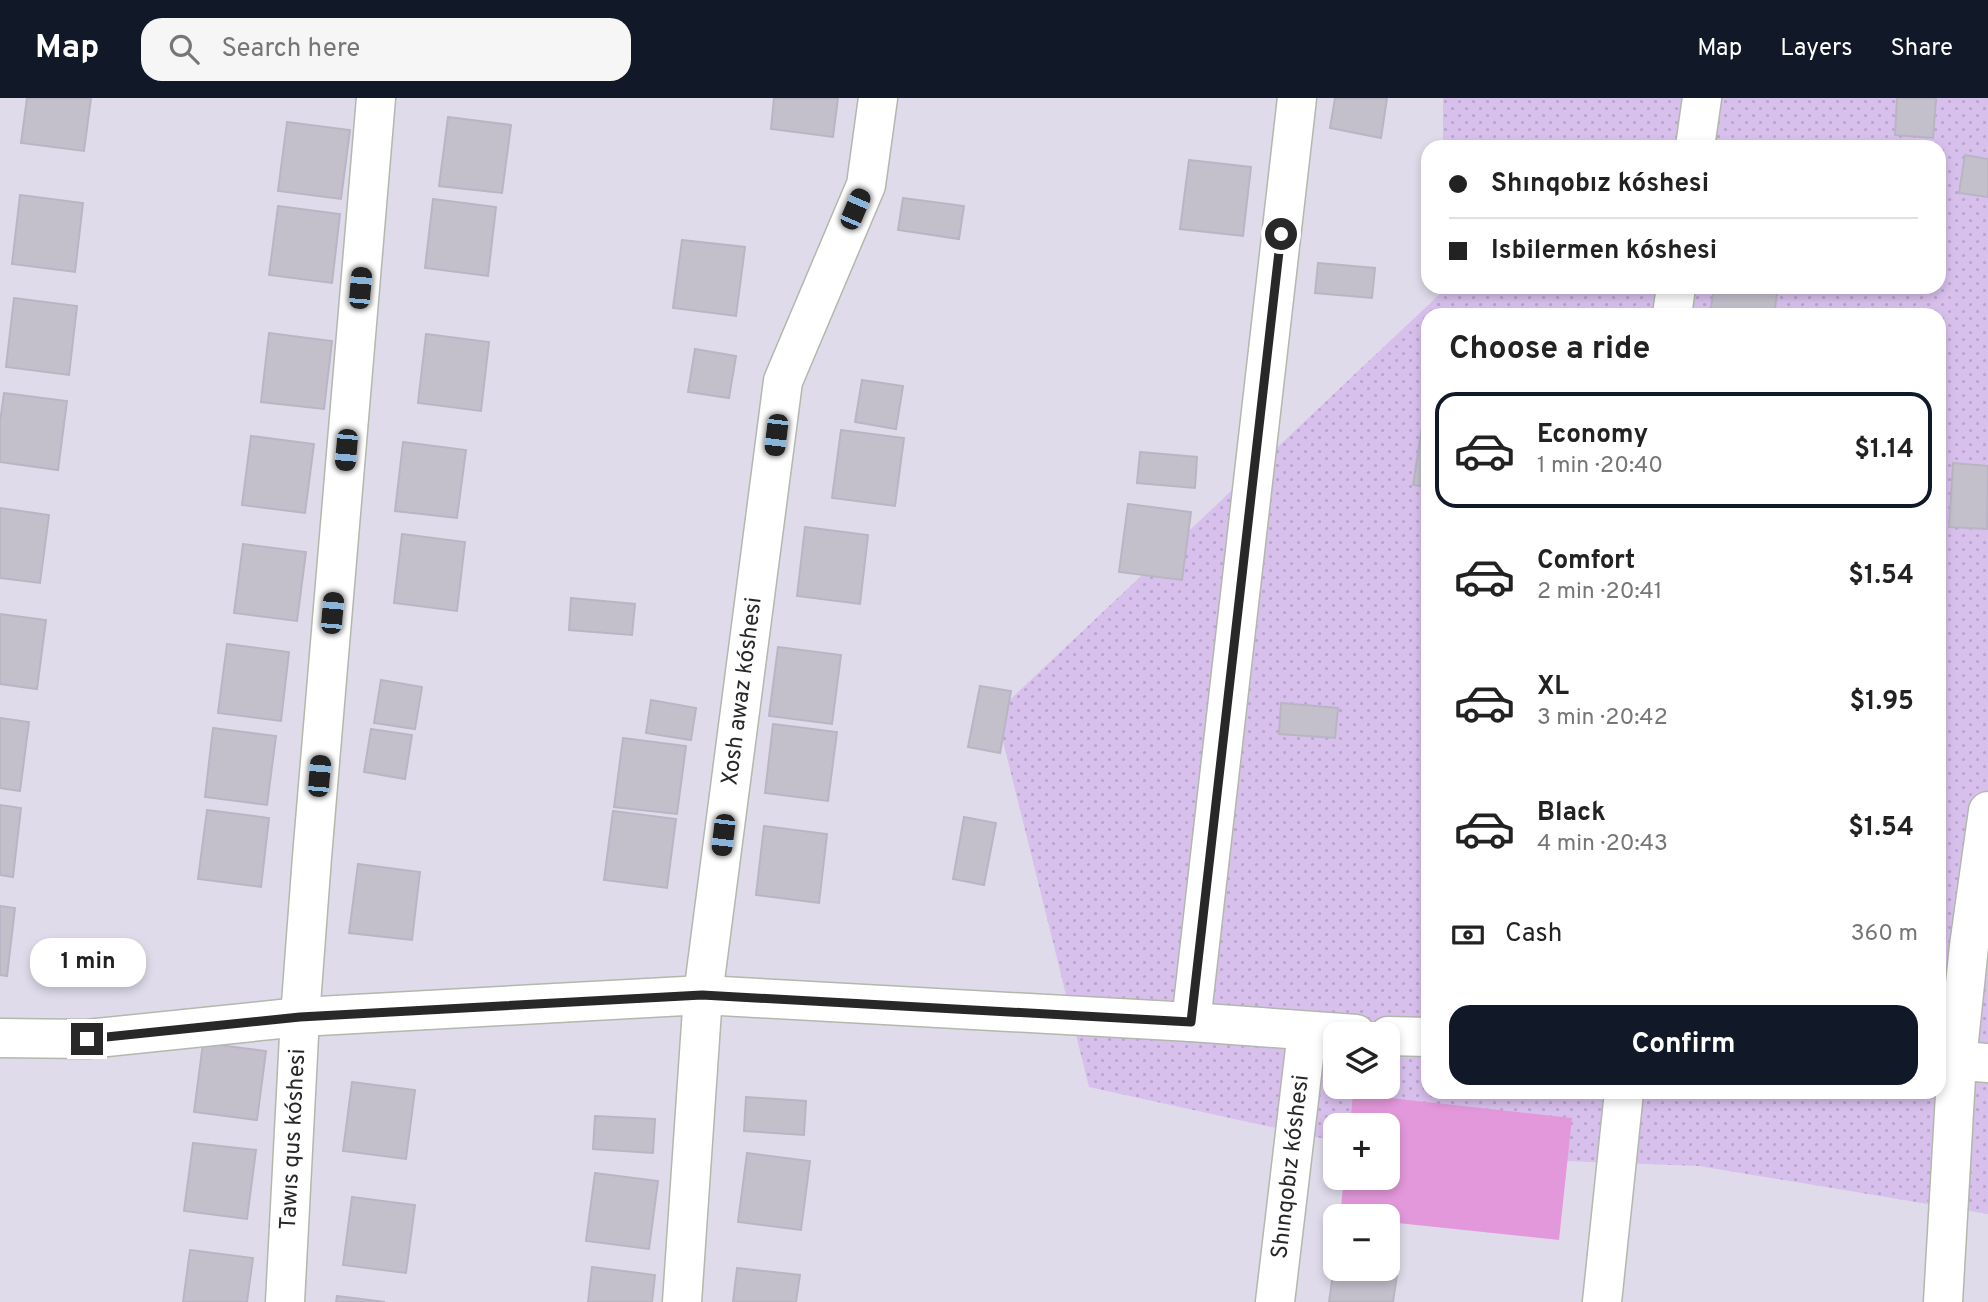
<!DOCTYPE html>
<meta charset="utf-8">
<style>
:root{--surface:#fff;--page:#f6f6f6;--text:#222;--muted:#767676;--line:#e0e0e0;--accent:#111827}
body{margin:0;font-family:Overpass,sans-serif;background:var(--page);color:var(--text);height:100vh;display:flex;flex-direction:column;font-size:26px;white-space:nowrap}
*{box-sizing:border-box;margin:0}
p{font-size:23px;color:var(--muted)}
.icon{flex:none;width:38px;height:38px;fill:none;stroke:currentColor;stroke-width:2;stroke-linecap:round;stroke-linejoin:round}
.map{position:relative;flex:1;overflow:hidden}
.side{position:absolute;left:1421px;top:210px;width:525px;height:791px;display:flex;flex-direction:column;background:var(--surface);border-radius:21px;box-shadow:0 4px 10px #0003}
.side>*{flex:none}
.hud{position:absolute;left:1421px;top:42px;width:525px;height:154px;border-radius:21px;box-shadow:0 4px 10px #0003;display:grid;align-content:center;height:154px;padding:0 28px;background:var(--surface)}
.fabs{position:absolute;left:1323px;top:924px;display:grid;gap:14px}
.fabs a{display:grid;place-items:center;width:77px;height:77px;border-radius:14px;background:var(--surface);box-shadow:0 4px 10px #0003;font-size:35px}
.end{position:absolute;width:32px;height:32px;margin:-16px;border:9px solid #282828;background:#fff;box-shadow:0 0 0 4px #fff}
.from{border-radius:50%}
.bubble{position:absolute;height:49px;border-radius:21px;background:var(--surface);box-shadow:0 4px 10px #0003;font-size:23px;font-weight:700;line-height:49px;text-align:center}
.car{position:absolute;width:21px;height:42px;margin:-21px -10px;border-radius:9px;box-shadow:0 0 5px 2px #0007;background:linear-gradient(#222 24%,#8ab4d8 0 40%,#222 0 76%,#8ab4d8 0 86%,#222 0)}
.hud b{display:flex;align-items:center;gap:24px;height:66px;font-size:26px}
.hud b+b{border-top:2px solid var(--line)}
.hud i{width:18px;height:18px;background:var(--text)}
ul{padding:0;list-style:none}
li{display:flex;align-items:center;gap:21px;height:116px;margin:0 14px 10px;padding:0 14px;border:4px solid transparent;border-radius:21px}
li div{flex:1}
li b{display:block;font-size:26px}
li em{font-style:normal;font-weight:700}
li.current{border-color:var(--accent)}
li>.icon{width:63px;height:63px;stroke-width:1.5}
h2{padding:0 28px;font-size:32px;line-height:84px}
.pay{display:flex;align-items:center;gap:18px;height:77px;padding:0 28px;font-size:26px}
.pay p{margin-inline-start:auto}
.primary-button{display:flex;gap:14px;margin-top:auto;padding:14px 28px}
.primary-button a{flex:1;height:80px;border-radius:21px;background:var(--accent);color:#fff;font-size:28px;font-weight:700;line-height:80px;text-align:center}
header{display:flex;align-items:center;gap:42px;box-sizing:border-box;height:98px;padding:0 35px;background:var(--accent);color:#fff}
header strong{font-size:33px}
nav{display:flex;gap:38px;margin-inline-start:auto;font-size:24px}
.search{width:490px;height:63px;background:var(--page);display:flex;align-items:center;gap:18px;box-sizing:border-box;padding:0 24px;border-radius:21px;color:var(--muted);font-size:26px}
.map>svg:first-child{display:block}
</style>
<header>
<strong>Map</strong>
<div class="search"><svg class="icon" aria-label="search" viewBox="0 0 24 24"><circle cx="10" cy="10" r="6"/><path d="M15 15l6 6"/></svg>Search here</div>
<nav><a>Map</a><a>Layers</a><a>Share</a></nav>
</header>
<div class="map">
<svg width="1988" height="1204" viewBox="0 0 1988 1204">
<defs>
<pattern id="sand-dots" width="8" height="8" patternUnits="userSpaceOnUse" patternTransform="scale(1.75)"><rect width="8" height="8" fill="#d8c0ed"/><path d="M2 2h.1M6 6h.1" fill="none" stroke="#b9a5cb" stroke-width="1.8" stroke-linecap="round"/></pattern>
</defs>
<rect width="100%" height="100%" fill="#dfdbea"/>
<!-- sand -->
<path fill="url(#sand-dots)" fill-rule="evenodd" d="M1443,0h545v1116l-289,-48 -296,-11 -15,-30h-53v16l-246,-54 -93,-374 447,-422v-4h496v-140h-496zM1428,217h511v777h-511zM1335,936h53v53h-53z"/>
<!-- pitch -->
<path fill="#e398db" d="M1353,996l219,24 -13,122 -171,-18v-6h-48l4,-38h44v-53h-38z"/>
<!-- building -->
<g fill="#c3c0cc" stroke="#bab5c5" stroke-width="2">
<path d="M27,0h64l-7,53 -63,-8z"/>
<path d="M774,0h64l-5,39 -62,-8z"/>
<path d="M1335,0h52l-6,40 -51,-10z"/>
<path d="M1897,0h39l-3,40 -38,-3z"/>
<path d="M448,19l63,8 -9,68 -63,-7z"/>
<path d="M287,24l63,8 -9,69 -63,-8z"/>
<path d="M1965,57l23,4v38l-29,-4z"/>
<path d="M1189,62l62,7 -8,69 -63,-7z"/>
<path d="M20,97l63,8 -8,69 -63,-8z"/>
<path d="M903,100l61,8 -5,33 -61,-9z"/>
<path d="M433,101l63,8 -8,69 -63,-8z"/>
<path d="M278,108l62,8 -8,69 -63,-8z"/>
<path d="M682,142l63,7 -9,69 -63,-8z"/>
<path d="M1318,165l57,5 -3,30 -57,-5z"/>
<path d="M1714,189h64l-4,28h-64z"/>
<path d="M14,200l63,8 -8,69 -63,-8z"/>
<path d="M269,235l63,8 -8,68 -63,-7z"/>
<path d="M426,236l63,8 -8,69 -63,-8z"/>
<path d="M695,251l41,7 -7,42 -41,-6z"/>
<path d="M862,282l41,6 -7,43 -41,-7z"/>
<path d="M4,295l63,8 -9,69 -58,-8v-40z"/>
<path d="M1424,317l4,1v71l-15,-2z"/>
<path d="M841,332l63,8 -9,68 -63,-8z"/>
<path d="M251,338l63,8 -9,69 -63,-8z"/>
<path d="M403,344l63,8 -9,68 -62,-7z"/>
<path d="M1140,354l57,5 -2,31 -58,-5z"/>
<path d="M1953,365l35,3 -1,63 -38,-2z"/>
<path d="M1128,406l63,8 -9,68 -63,-8z"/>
<path d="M0,410l49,7 -9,68 -40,-5z"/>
<path d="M805,429l63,8 -8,69 -63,-8z"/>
<path d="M402,436l63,8 -8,69 -63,-8z"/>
<path d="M243,446l63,8 -9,69 -63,-8z"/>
<path d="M571,500l64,6 -3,31 -63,-5z"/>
<path d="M0,516l46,6 -9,69 -37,-5z"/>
<path d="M227,546l62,8 -8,69 -63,-8z"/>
<path d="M778,549l63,8 -9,69 -63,-8z"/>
<path d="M381,582l41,7 -7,42 -41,-6z"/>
<path d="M980,588l31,5 -11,62 -32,-6z"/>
<path d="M651,602l45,8 -5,32 -45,-7z"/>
<path d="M1281,605l57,5 -3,30 -56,-4z"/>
<path d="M0,620l29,4 -9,69 -20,-3z"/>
<path d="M773,626l64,8 -9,69 -63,-8z"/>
<path d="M213,630l63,8 -9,69 -62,-8z"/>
<path d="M371,631l41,6 -7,44 -41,-7z"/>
<path d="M623,640l63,8 -9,68 -63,-7z"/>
<path d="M0,707l21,3 -8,69 -13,-2z"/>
<path d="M207,712l62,8 -8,69 -63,-8z"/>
<path d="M613,713l63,8 -9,69 -63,-8z"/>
<path d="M964,719l32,6 -12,62 -31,-6z"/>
<path d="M764,728l63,8 -8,69 -63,-8z"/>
<path d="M358,766l62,8 -8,68 -63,-7z"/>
<path d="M0,808l15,2 -8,68 -7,-1z"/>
<path d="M203,945l63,8 -9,69 -63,-8z"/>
<path d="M352,984l63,8 -9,69 -63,-8z"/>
<path d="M746,999l60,4 -2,34 -60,-4z"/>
<path d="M595,1018l60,3 -2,34 -60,-4z"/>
<path d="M193,1045l63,7 -9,69 -63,-8z"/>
<path d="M747,1055l63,8 -9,69 -63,-8z"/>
<path d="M595,1075l63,8 -9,68 -63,-8z"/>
<path d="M352,1099l63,8 -9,68 -63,-8z"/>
<path d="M190,1152l63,8 -6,44h-64z"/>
<path d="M592,1169l63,8 -3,27h-64z"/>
<path d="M1334,1169l63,8 -4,27h-64z"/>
<path d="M737,1170l63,7 -4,27h-63z"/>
<path d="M337,1198l48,6h-49z"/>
</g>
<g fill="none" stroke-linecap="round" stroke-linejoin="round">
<!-- minor casing -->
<g stroke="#b2b8ac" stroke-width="41">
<g id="minor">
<path d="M1695,49l7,-49"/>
<path d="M1672,217l4,-28"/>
<path d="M1191,924l106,-924"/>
<path d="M1388,938l40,1"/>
<path d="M0,940l87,1 213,-22 403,-22 488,27 165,12"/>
<path d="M1939,961l49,4"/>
<path id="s1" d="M285,1204l15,-285 12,-160 64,-759"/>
<path id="s2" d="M682,1204l21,-307 80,-614 83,-196 12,-87"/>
<path id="s3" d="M1275,1204l32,-270"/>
<path d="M1602,1204l22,-210"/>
<path d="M1943,1204l14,-242 12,-114 19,-135"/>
</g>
</g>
<!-- minor -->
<use href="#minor" stroke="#fff" stroke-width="38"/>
</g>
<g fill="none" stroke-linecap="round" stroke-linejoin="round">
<!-- route -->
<path stroke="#282828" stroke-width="9" d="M87,941l213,-22 402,-22 489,27 90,-788"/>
</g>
<g text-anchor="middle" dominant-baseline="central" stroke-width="7" stroke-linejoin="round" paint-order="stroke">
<!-- street labels -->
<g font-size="23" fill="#282828" stroke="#fff">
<text stroke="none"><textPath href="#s2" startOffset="614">Xosh awaz kóshesi</textPath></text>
<text stroke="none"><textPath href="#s1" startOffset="163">Tawıs qus kóshesi</textPath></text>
<text stroke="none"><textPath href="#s3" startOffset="136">Shınqobız kóshesi</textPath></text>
</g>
</g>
</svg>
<div class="fabs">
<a><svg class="icon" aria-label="layers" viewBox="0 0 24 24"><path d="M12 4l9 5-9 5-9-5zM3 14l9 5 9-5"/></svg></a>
<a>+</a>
<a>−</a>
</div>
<i class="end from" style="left:1281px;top:136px"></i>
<i class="end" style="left:87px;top:941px"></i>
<div class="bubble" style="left:30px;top:840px;width:116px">1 min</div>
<i class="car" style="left:855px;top:111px;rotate:23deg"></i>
<i class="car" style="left:360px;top:190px;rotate:5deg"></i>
<i class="car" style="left:776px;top:337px;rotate:187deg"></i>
<i class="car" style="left:346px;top:352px;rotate:185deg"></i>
<i class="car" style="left:332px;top:515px;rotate:5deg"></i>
<i class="car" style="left:319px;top:678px;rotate:5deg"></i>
<i class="car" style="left:723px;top:737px;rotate:187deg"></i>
<div class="hud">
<b><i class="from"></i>Shınqobız kóshesi</b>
<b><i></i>Isbilermen kóshesi</b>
</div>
<section class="side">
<h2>Choose a ride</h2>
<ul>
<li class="current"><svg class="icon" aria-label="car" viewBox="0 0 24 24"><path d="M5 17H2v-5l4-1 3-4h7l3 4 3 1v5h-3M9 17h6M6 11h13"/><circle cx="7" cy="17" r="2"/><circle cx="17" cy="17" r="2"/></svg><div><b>Economy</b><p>1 min · 20:40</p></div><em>$1.14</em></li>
<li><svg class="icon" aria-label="car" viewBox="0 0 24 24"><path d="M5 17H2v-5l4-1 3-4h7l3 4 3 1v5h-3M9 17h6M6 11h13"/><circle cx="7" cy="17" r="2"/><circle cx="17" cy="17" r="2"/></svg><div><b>Comfort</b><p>2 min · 20:41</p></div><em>$1.54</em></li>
<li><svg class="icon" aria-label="car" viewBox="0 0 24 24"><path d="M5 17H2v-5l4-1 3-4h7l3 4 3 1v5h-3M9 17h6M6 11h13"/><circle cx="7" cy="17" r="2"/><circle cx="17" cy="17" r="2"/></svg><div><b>XL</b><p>3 min · 20:42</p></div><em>$1.95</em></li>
<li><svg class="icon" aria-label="car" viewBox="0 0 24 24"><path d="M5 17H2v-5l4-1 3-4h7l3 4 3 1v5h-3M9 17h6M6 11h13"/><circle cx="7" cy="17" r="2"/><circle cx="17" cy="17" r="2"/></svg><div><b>Black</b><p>4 min · 20:43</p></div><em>$1.54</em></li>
</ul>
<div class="pay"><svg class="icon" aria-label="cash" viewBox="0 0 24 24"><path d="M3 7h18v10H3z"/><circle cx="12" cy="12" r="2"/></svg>Cash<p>360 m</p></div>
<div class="primary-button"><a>Confirm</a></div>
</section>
</div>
